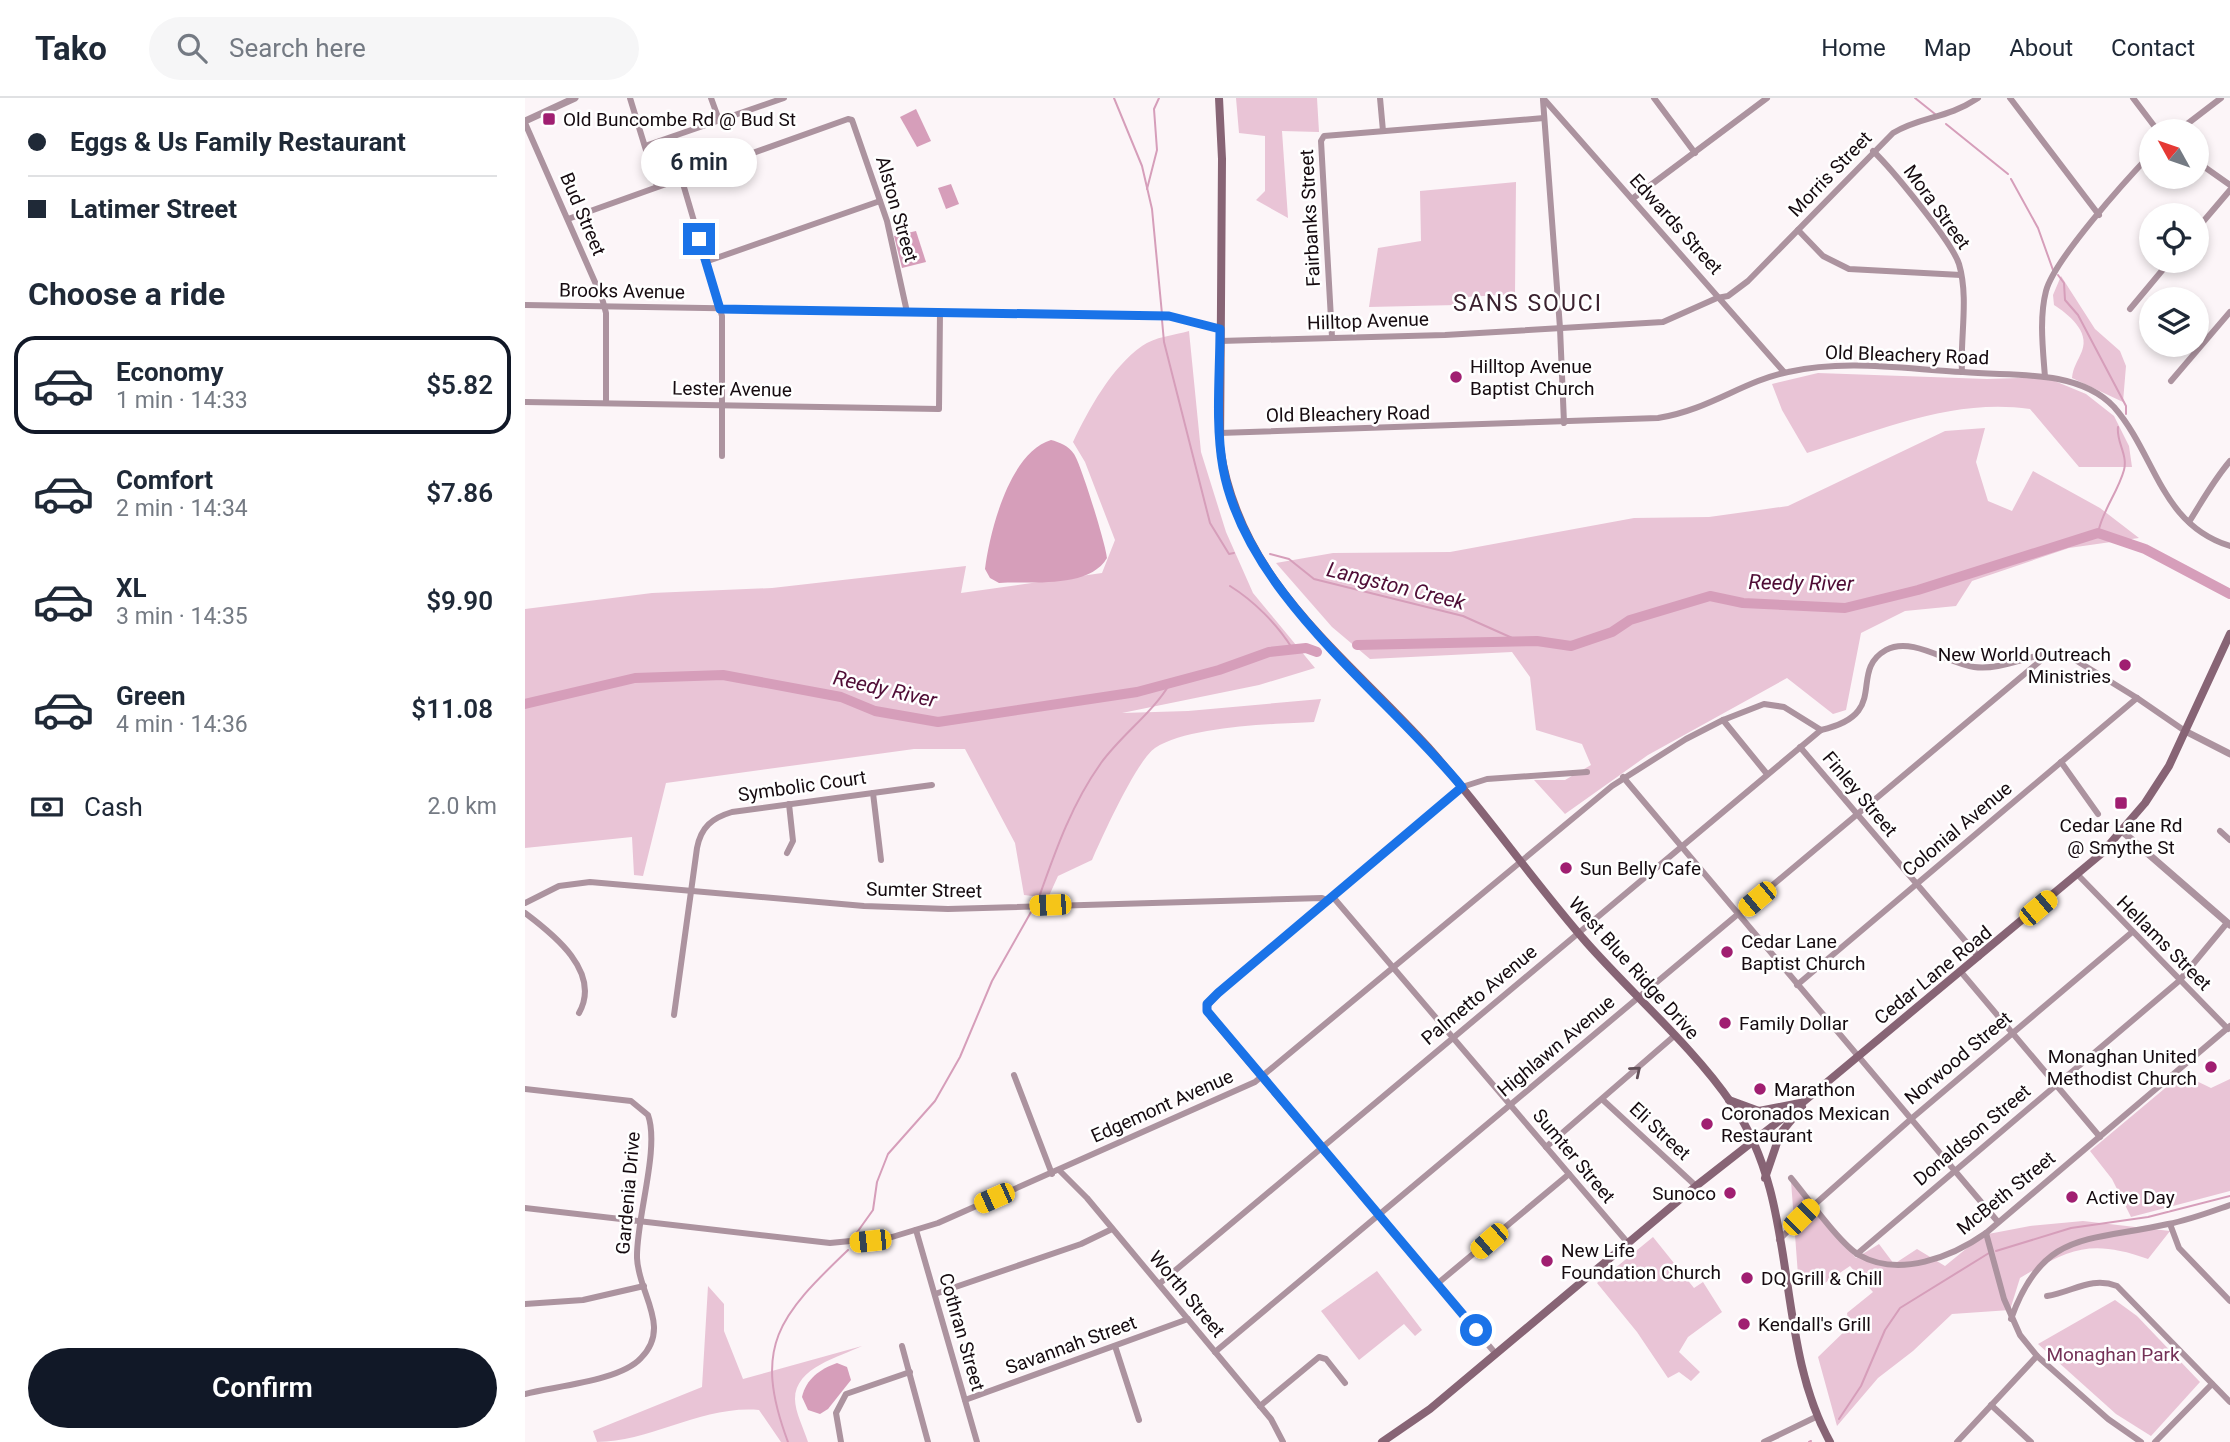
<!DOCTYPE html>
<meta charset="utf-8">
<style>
:root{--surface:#fff;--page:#f6f6f7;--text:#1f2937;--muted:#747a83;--line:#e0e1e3;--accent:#111827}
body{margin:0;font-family:Roboto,sans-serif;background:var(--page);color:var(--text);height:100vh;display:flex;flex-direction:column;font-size:26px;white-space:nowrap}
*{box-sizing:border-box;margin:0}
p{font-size:23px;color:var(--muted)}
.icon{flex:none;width:38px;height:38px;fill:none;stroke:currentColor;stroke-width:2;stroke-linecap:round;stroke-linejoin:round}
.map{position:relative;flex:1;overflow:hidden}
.side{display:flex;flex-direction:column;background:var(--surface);width:525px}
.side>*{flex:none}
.guide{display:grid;align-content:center;height:154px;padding:0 28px;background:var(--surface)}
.needle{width:46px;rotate:310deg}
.controls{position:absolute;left:1614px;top:21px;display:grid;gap:14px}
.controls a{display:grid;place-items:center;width:70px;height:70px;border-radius:50%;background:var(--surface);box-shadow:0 4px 10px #0003;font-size:35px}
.end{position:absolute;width:32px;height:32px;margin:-16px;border:9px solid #1a73e8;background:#fff;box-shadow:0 0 0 4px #fff}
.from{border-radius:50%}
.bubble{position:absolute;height:49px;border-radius:24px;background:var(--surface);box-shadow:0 4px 10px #0003;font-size:23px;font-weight:600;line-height:49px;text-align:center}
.car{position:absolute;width:21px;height:42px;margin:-21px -10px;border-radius:9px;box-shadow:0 0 5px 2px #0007;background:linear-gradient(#f5c518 24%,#345 0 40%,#f5c518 0 76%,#345 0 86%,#f5c518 0)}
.guide b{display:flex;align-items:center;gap:24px;height:66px;font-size:26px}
.guide b+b{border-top:2px solid var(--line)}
.guide i{width:18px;height:18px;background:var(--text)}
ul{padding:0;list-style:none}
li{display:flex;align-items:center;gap:21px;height:98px;margin:0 14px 10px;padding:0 14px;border:4px solid transparent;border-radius:21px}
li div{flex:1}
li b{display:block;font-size:26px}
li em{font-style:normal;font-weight:600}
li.on{border-color:var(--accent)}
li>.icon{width:63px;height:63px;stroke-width:1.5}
h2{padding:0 28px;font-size:32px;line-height:84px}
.pay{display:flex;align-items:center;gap:18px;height:77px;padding:0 28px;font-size:26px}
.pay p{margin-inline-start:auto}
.action{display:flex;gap:14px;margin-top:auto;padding:14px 28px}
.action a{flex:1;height:80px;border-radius:42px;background:var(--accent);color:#fff;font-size:28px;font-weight:600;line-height:80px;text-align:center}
header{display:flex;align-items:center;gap:42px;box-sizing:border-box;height:98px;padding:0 35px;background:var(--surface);border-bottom:2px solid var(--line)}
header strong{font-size:33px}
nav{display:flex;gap:38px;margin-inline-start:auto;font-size:24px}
.search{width:490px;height:63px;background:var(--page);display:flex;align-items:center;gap:18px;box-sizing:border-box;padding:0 24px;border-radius:38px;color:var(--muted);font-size:26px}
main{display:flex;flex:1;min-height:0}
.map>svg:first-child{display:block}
</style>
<header>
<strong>Tako</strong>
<div class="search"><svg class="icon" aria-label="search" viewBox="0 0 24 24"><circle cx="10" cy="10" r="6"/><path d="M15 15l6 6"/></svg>Search here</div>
<nav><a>Home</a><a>Map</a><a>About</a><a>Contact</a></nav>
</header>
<main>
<section class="side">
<div class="guide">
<b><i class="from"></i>Eggs &amp; Us Family Restaurant</b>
<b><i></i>Latimer Street</b>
</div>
<h2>Choose a ride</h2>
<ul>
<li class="on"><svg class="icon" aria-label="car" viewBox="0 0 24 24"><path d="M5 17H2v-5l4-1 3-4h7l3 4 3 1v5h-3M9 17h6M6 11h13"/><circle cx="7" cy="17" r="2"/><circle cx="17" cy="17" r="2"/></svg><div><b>Economy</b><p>1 min · 14:33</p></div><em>$5.82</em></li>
<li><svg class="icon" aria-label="car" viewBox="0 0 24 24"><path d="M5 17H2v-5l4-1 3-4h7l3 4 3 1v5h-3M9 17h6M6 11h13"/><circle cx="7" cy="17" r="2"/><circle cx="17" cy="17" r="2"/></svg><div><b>Comfort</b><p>2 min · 14:34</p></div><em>$7.86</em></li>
<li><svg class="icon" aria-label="car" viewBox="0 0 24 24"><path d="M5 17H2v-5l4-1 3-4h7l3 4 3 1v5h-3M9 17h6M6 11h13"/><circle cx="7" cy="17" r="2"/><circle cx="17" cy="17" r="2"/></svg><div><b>XL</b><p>3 min · 14:35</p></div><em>$9.90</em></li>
<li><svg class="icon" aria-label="car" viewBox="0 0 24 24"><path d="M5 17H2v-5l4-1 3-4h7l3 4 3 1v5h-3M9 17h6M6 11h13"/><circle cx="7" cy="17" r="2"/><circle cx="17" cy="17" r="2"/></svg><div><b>Green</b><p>4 min · 14:36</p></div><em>$11.08</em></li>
</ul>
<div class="pay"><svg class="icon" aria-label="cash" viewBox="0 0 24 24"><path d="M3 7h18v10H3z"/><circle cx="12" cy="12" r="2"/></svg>Cash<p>2.0 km</p></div>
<div class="action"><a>Confirm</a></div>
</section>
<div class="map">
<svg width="1705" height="1344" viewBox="0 0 1705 1344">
<rect width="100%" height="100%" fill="#fcf5f8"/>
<!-- green -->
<g fill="#e9c4d6">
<path d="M711,0h81l2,34 -37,-1 6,87 -32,-18 9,-9v-55l-26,-3z"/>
<path d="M991,84l-1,112 -48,3 -10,8 -88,2 9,-59 43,-7 -1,-50z"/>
<path d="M1536,178l34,53 25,22 6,15 -3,36 -51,-24c1,-11 6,-17 10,-27 8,-20 -14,-37 -28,-46l-1,-10z"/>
<path d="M664,233l12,121 25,80 27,61 62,75 -56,17 -137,28 66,-2 133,-12 -7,23c-41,2 -125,4 -159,26 -18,12 -53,89 -63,112l-34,16 -10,22 -24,-3 -9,-52 -50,-94h-51l-248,34 -23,93 -9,-1 -2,-38 -107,11v-239l127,-16 120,-5 194,-22 -5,27 141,-20 13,-33 -30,-78 -12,-20c16,-33 38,-74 69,-96 12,-9 33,-11 47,-15z"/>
<path d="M1293,275l169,6 58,-2 41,17 28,22 15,30 3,21h-53l-49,-58c-77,-11 -150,21 -223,44l-25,-43 -10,-26z"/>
<path d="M1460,330l-9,34 12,39 24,10 21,-40 67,37 39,30 -70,10 -97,33 -16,25 -51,5 -44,22 -15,77 -13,4 -46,-36 -139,77 -83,59 -31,-34h31l26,-15 -9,-21 -46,-14 -6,-53 -18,-25 -142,7 -38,-32 -56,-64 57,-10 117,-1 184,-34 75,-1 79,-11 157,-75z"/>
<path d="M1657,976l29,14 19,-9v112l-99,26 -19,-38 -22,-28z"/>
<path d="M1266,1083l65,77 23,-14 15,20 23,-15 28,17 38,-31 47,-9 53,-5 87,10 -22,28c-57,-20 -77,-11 -128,19l-10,32 -58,4 -39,37 -35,27 -41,48 -19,-69 31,-30 -2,-14 26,-21 -23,-26 -25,17 -27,-8z"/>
<path d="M1128,1139l41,51 9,-6 19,30 -34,25 -9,15 21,20 -9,9 -12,-9 -11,6 -31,-46 -40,-49z"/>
<path d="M852,1173l45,59 -7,6 -11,-12 -45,36 -38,-49z"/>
<path d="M183,1188l16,18v27l19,48 119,-33c-22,11 -67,21 -67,53 0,13 9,30 13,43h-27l-22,-32c-56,-5 -109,32 -162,32l-4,-11 109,-44z"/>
<path d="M1590,1202l22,16 63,66 -49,54 -35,-22 -78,-70z"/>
</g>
<!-- water -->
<g fill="#d69eba">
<path d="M391,11l15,32 -14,6 -17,-30z"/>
<path d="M426,86l8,20 -13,5 -8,-21z"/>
<path d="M391,133l10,31 -24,6 -8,-32z"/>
<path d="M526,342c8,2 18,6 23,14 7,10 32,91 33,104 -18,31 -77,23 -108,25l-9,-5 -5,-9c5,-39 25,-117 66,-129z"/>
<path d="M312,1265l10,4 4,13 -23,29 -8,5 -12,-4 -6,-13c4,-18 18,-28 35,-34z"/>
</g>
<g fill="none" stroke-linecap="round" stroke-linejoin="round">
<!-- stream -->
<g stroke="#d69eba" stroke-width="2">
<path d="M589,0l28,68 10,43 10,105"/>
<path d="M1390,0l20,16"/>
<path d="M1421,26l62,50"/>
<path d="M1486,81l27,49 15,42"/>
<path d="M622,91l10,-39 -3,-41 5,-11"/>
<path d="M1533,177l6,8 1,17 13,15 48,91v8"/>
<path d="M637,222l2,22 46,181 19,31 5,-1"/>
<path d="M1573,435c4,-22 20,-41 26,-63 4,-16 -8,-28 -6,-43"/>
<path d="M745,456l19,5 25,20 149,37 56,25"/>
<path d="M705,488c24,15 47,38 62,62"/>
<path d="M513,802c17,-48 33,-95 63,-137 22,-30 51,-49 70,-81"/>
<path d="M328,1140l20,-28 4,-28 11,-28 47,-53 25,-44 32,-76 39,-69"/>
<path d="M1471,1153l75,-23 77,-11 82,-21"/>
<path d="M1314,1321l22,-33 24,-56 15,-22 89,-55"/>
<path d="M263,1344c-36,-96 -9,-126 60,-192"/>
<path d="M1284,1344l2,-1"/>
</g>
<!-- river -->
<g stroke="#d69eba" stroke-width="10">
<path d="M832,547l180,-4 34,5 41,-14 18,-12 80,-24 33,7 102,5 73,-18 180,-57 47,16 85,45"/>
<path d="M0,606l110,-26 88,-3 118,22 34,14 63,11 199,-30 82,-22 50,-18 37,-4 11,4"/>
</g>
<!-- minor -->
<g stroke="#ac939f" stroke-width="6">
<path d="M105,0l27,88"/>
<path d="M186,0l8,22"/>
<path d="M855,0l3,33"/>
<path d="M1018,0l241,274"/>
<path d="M1129,0l41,55"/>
<path d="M1485,0l89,117"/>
<path d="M1608,0l25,33"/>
<path d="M1018,2l17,228 4,95"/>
<path d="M0,25l77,175 4,15v90"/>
<path d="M1653,33l43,-33"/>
<path d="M120,48l139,-48"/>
<path d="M1348,53c18,17 79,91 86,113 10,34 1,73 3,108"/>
<path d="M1671,63l34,24"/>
<path d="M156,79l41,139v140"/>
<path d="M1107,101l135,-101"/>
<path d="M43,121l280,-100 4,1 35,101 20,91"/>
<path d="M1273,132l25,26 26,13 112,6"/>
<path d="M1671,132l34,-40"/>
<path d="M180,164l175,-61"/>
<path d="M0,207l644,11 52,13"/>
<path d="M1605,211l40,-48"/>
<path d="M807,239l-11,-196 3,-5 220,-18"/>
<path d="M695,243l225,-6 218,-13 54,-24 11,-2 20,-15 145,-148c28,-17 54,-14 85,-35"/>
<path d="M1520,279c-2,-27 -6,-59 1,-86 8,-31 80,-111 105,-137"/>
<path d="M1646,283l59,-69"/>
<path d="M0,304l414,7 1,-97"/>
<path d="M694,335l439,-15c51,-8 85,-37 130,-46 57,-13 117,-3 175,0 31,3 64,1 95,7 20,4 42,13 56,28 42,48 46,117 116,139"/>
<path d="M1664,424c14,-22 24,-41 41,-61"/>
<path d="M1198,622l44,54"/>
<path d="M1275,649l179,210"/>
<path d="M1536,664l37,52"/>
<path d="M1098,679l375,445"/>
<path d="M348,695l8,67"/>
<path d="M1695,733l10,9"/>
<path d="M262,755l6,-12 -4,-37"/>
<path d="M1553,777l150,154"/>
<path d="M808,799l295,346"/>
<path d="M0,805l34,-17 31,-4 274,24 84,3 374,-11 7,3"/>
<path d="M0,815c28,21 77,59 54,100"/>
<path d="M1436,874l139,165"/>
<path d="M1272,887l340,-287"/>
<path d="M149,917l23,-167c4,-21 15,-30 35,-36l200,-27"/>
<path d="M489,977l38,99"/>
<path d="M0,991l106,12 17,14c12,33 -12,104 -11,143 1,35 35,69 4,100 -21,23 -85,28 -116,36"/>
<path d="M1078,1002l93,86"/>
<path d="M1021,1049l127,-110"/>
<path d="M535,1073l27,27 184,221 12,23"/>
<path d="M1266,1080c16,19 49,66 68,77 40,23 93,2 127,-22l244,-207"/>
<path d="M0,1110l305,35 62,-6 46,-14 317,-141 357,-296 74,-47 37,-19 41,-16 20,3 37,23"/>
<path d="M1645,1126l9,24 51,53"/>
<path d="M391,1132l61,212"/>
<path d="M1461,1135l18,66 16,36 17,21 71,63 33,23"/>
<path d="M1254,1142l35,-35 97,-86 220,-186"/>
<path d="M1332,1156l322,-273 48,-58"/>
<path d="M634,1186l662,-554c71,-16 26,-58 65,-80 26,-14 61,13 88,17 31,4 60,-16 90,-14l73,45 48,33"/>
<path d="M912,1186l132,-110"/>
<path d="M410,1196l146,-50 31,-15"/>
<path d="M1522,1198c26,-4 44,-20 70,-10l113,116"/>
<path d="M0,1206l58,-4 61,-14"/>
<path d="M1486,1221c32,-90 78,-77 157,-95 21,-4 42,-12 62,-19"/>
<path d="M377,1248l26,96"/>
<path d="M590,1248l24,74"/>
<path d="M690,1254l830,-695"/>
<path d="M971,1256l-285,-336 -4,-11 11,-14 244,-206 25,-8 100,-7"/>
<path d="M440,1302l223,-81"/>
<path d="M1466,1307l40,37"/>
<path d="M735,1308l59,-49 7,2 19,24"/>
<path d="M316,1344l-5,-29 10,-19 64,-22"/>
<path d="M1239,1344l54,-26"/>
<path d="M1432,1344l80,-86"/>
<path d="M1630,1344l57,-58"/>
</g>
<!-- tertiary -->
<g stroke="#ac939f" stroke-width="7">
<path d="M0,23l50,-23"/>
<path d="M1660,633l45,23"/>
<path d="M1598,734l107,93"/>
</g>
<!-- secondary -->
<g stroke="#876475" stroke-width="8">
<path d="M694,0l3,61 -2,288c19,134 123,206 208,300 56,63 104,133 159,196 46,52 107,105 145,161 69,98 41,235 98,338"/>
<path d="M1204,1002l30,11 41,-8"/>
<path d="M1240,1080l15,-44 22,-27"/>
<path d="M857,1344l48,-33 266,-223 106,-83 299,-249 44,-51 24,-37 61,-132"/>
</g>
</g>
<!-- one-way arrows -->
<defs><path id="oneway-chevron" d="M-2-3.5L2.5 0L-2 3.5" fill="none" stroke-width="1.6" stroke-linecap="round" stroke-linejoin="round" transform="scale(1.75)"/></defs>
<use stroke="#614f58" href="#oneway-chevron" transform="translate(1111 973) rotate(-40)"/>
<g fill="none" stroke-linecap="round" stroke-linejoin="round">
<!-- route -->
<path stroke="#1a73e8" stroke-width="9" d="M174,141l21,70 449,7 51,13c0,46 -5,93 3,139 23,126 160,223 239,319l-244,206 -11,11v7l269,319"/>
</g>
<!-- markers -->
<g fill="#a01f71" stroke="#fff" stroke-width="2.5">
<rect x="17" y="14" width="14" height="14" rx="3.5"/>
<circle cx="931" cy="279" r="7"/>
<circle cx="1600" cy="567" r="7"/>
<rect x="1589" y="698" width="14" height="14" rx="3.5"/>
<circle cx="1041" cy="770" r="7"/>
<circle cx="1202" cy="854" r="7"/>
<circle cx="1200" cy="925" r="7"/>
<circle cx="1686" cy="969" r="7"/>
<circle cx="1235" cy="991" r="7"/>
<circle cx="1182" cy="1026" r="7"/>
<circle cx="1205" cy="1095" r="7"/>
<circle cx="1547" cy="1099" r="7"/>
<circle cx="1022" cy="1163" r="7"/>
<circle cx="1222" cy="1180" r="7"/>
<circle cx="1219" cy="1226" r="7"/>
</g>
<g text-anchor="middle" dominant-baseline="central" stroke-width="5" stroke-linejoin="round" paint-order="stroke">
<!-- poi labels -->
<g font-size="19" fill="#160b10" stroke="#fff" text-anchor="start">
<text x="38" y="21">Old Buncombe Rd @ Bud St</text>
<text x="945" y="268">Hilltop Avenue<tspan x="945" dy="22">Baptist Church</tspan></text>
<text x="1586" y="556" text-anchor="end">New World Outreach<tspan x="1586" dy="22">Ministries</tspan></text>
<text x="1596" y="727" text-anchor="middle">Cedar Lane Rd<tspan x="1596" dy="22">@ Smythe St</tspan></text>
<text x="1055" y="770">Sun Belly Cafe</text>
<text x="1216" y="843">Cedar Lane<tspan x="1216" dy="22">Baptist Church</tspan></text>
<text x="1214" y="925">Family Dollar</text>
<text x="1672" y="958" text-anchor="end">Monaghan United<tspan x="1672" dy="22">Methodist Church</tspan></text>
<text x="1249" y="991">Marathon</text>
<text x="1196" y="1015">Coronados Mexican<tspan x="1196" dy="22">Restaurant</tspan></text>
<text x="1191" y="1095" text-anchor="end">Sunoco</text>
<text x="1561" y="1099">Active Day</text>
<text x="1036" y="1152">New Life<tspan x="1036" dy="22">Foundation Church</tspan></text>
<text x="1236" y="1180">DQ Grill &amp; Chill</text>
<text x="1233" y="1226">Kendall's Grill</text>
</g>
<!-- street labels -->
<g font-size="19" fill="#160b10" stroke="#fff">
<text transform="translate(1305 76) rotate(-46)">Morris Street</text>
<text transform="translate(1412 109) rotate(54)">Mora Street</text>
<text transform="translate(372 111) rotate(74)">Alston Street</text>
<text transform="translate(58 116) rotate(67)">Bud Street</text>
<text transform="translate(785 120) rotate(-93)">Fairbanks Street</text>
<text transform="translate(1151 126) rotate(48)">Edwards Street</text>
<text transform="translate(97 193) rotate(1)">Brooks Avenue</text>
<text transform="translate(843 223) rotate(-2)">Hilltop Avenue</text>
<text transform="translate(1382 257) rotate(2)">Old Bleachery Road</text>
<text transform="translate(207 291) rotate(1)">Lester Avenue</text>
<text transform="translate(823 316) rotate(-1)">Old Bleachery Road</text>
<text transform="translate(277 688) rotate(-8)">Symbolic Court</text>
<text transform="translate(1335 696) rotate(50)">Finley Street</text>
<text transform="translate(1432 731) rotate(-40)">Colonial Avenue</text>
<text transform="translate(399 792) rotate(1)">Sumter Street</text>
<text transform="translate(1639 845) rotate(45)">Hellams Street</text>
<text transform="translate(1109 870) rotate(48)">West Blue Ridge Drive</text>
<text transform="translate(1408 877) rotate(-39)">Cedar Lane Road</text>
<text transform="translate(954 897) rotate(-40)">Palmetto Avenue</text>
<text transform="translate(1031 948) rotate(-40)">Highlawn Avenue</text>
<text transform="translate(1433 960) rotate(-40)">Norwood Street</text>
<text transform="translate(637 1008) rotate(-24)">Edgemont Avenue</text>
<text transform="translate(1135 1033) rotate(43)">Eli Street</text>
<text transform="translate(1447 1037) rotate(-40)">Donaldson Street</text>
<text transform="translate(1049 1058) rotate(50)">Sumter Street</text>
<text transform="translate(103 1095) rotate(-85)">Gardenia Drive</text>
<text transform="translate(1481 1095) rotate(-39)">McBeth Street</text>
<text transform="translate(662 1196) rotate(50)">Worth Street</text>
<text transform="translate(437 1234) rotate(74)">Cothran Street</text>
<text transform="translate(546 1247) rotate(-20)">Savannah Street</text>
</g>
<!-- park labels -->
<g font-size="19" fill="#743157" stroke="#fff">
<text x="1588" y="1256">Monaghan Park</text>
</g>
<!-- water labels -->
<g font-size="21" font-style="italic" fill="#4f0d36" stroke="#fff">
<text transform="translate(1276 485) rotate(1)">Reedy River</text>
<text transform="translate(871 488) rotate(14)">Langston Creek</text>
<text transform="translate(360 591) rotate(13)">Reedy River</text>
</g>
<!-- quarter labels -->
<g font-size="23" letter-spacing="2" fill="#3b222f" stroke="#fff">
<text x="1003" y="205">SANS SOUCI</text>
</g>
</g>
</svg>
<div class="controls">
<a><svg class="needle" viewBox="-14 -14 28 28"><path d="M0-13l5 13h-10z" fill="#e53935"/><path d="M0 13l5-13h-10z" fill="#747a83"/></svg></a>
<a><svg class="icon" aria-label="locate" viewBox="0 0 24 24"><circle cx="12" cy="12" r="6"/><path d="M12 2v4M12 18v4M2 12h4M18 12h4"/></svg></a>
<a><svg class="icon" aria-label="layers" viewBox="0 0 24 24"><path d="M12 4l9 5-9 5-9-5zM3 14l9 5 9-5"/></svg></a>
</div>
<i class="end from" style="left:951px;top:1232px"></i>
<i class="end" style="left:174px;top:141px"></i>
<div class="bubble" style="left:116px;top:40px;width:116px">6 min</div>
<i class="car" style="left:1232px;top:801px;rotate:230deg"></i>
<i class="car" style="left:525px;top:807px;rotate:268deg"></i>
<i class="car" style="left:1513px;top:810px;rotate:50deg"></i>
<i class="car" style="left:469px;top:1100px;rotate:246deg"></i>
<i class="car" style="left:1276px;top:1119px;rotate:45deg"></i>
<i class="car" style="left:345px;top:1143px;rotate:264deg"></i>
<i class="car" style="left:964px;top:1143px;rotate:229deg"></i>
</div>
</main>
